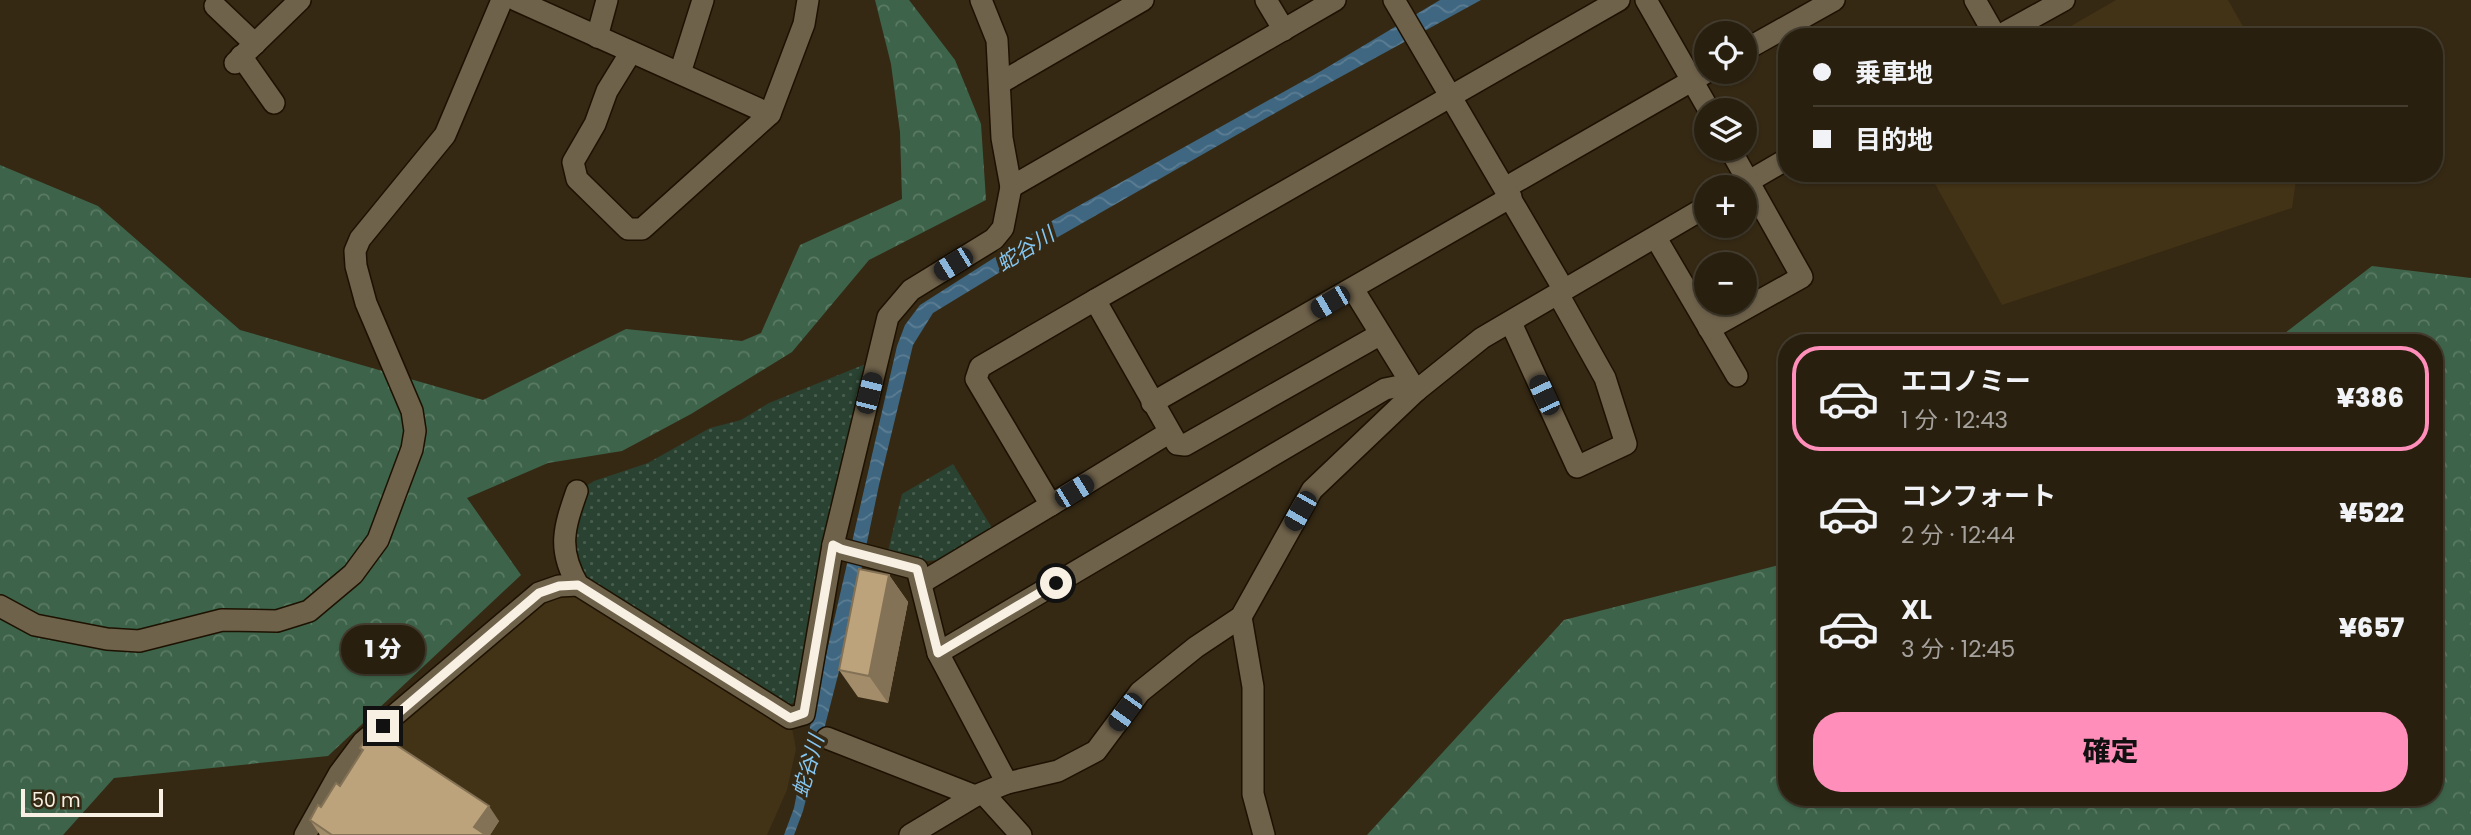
<!DOCTYPE html>
<html lang="ja">
<meta charset="utf-8">
<style>
:root{--surface:#281f0f;--page:#302718;--text:#f1f3f6;--muted:#a5a29e;--line:#443d2f;--accent:#ff8eba}
body{margin:0;font-family:Poppins,"Noto Sans JP",sans-serif;background:var(--page);color:var(--text);height:100vh;display:flex;flex-direction:column;font-size:26px;white-space:nowrap}
*{box-sizing:border-box;margin:0}
p{font-size:23px;color:var(--muted)}
.icon{flex:none;width:38px;height:38px;fill:none;stroke:currentColor;stroke-width:2;stroke-linecap:round;stroke-linejoin:round}
.map{position:relative;flex:1;overflow:hidden}
.sheet{position:absolute;left:1778px;top:334px;width:665px;height:472px;display:flex;flex-direction:column;background:var(--surface);border-radius:28px;box-shadow:0 2px 5px #0004,0 0 0 2px var(--line)}
.sheet>*{flex:none}
.guide{position:absolute;left:1778px;top:28px;width:665px;height:154px;border-radius:28px;box-shadow:0 2px 5px #0004,0 0 0 2px var(--line);display:grid;align-content:center;height:154px;padding:0 35px;background:var(--surface)}
.controls{position:absolute;left:1694px;top:21px;display:grid;gap:14px}
.controls a{display:grid;place-items:center;width:63px;height:63px;border-radius:50%;background:var(--surface);box-shadow:0 2px 5px #0004,0 0 0 2px var(--line);font-size:35px}
.scale{position:absolute;left:21px;bottom:18px;width:142px;box-sizing:border-box;padding-left:7px;border:4px solid #f8f0e3;border-top:0;font-size:19px;line-height:24px;white-space:nowrap;color:#f8f0e3;-webkit-text-stroke:5px #352914;paint-order:stroke}
.end{position:absolute;width:32px;height:32px;margin:-16px;border:9px solid #f8f0e3;background:#111;box-shadow:0 0 0 4px #111}
.from{border-radius:50%}
.bubble{position:absolute;height:49px;border-radius:24px;background:var(--surface);box-shadow:0 2px 5px #0004,0 0 0 2px var(--line);font-size:23px;font-weight:800;line-height:49px;text-align:center}
.car{position:absolute;width:21px;height:42px;margin:-21px -10px;border-radius:9px;box-shadow:0 0 5px 2px #0007;background:linear-gradient(#222 24%,#8ab4d8 0 40%,#222 0 76%,#8ab4d8 0 86%,#222 0)}
.guide b{display:flex;align-items:center;gap:24px;height:66px;font-size:26px}
.guide b+b{border-top:2px solid var(--line)}
.guide i{width:18px;height:18px;background:var(--text)}
ul{padding:12px 0 0;list-style:none}
li{display:flex;align-items:center;gap:21px;height:105px;margin:0 14px 10px;padding:0 21px;border:4px solid transparent;border-radius:28px}
li div{flex:1}
li b{display:block;font-size:26px}
li em{font-style:normal;font-weight:800}
li.selected{border-color:var(--accent)}
li>.icon{width:63px;height:63px;stroke-width:1.5}
.primary-button{display:flex;gap:14px;margin-top:auto;padding:14px 35px}
.primary-button a{flex:1;height:80px;border-radius:28px;background:var(--accent);color:#111;font-size:28px;font-weight:800;line-height:80px;text-align:center}
.map>svg:first-child{display:block}
</style>
<div class="map">
<svg width="2471" height="835" viewBox="0 0 2471 835">
<defs>
<pattern id="forest-crowns" width="20" height="18" patternUnits="userSpaceOnUse" patternTransform="scale(1.75)"><rect width="20" height="18" fill="#3d644a"/><path d="M2 6a3 3 0 1 1 6 0M12 15a3 3 0 1 1 6 0" fill="none" stroke="#5a7a64"/></pattern>
<pattern id="park-dots" width="8" height="8" patternUnits="userSpaceOnUse" patternTransform="scale(1.75)"><rect width="8" height="8" fill="#2a4231"/><path d="M2 2h.1M6 6h.1" fill="none" stroke="#4a5e4f" stroke-width="1.8" stroke-linecap="round"/></pattern>
<pattern id="water-waves" width="16" height="10" patternUnits="userSpaceOnUse" patternTransform="scale(1.75)"><rect width="16" height="10" fill="#3f6781"/><path d="M0 5q4-4 8 0t8 0" fill="none" stroke="#5c7d93"/></pattern>
</defs>
<rect width="100%" height="100%" fill="#352914"/>
<!-- built -->
<g fill="#423216">
<path d="M2116,0h112l21,37h-197z"/>
<path d="M1929,173h368l-5,35 -290,97z"/>
<path d="M579,593l213,135 4,21 -9,41 -20,45h-454l56,-88 174,-146 11,-6z"/>
</g>
<!-- forest -->
<g fill="url(#forest-crowns)">
<path d="M875,0h34l46,60 26,64 5,76 -117,60 -77,92 -101,62 -69,37 -74,12 -81,35 54,77 -193,181 -214,22 -51,57h-63v-670l98,41 142,124 243,70 143,-71 116,12 19,-8 39,-88 102,-46 -2,-67 -9,-68z"/>
<path d="M2372,266l99,12v557h-1104l197,-215 223,-57v235h647v-455h-162z"/>
</g>
<!-- park -->
<g fill="url(#park-dots)">
<path d="M868,363l-72,339 -12,5 -205,-129 -9,-34 16,-58 8,-5 54,-18 62,-35 31,-8 28,-17z"/>
<path d="M953,464l39,64 -52,32 -14,1 -38,-10 14,-57z"/>
</g>
<!-- water -->
<path fill="url(#water-waves)" d="M1440,0h41l-190,104 -233,133 -125,76 -20,32 -34,140 -35,167 -41,159 -9,24h-10l10,-27 19,-96 84,-366 8,-21 15,-20 135,-86 266,-148z"/>
<g fill="none" stroke-linecap="round" stroke-linejoin="round">
<!-- minor casing -->
<g stroke="#1d1101" stroke-width="24">
<g id="minor">
<path d="M516,0l254,114"/>
<path d="M981,0l16,40 5,98 9,49 324,-187"/>
<path d="M1266,0l18,30"/>
<path d="M1394,0l170,290"/>
<path d="M1646,0l63,110"/>
<path d="M1975,0l21,37"/>
<path d="M215,6l40,38"/>
<path d="M597,37l10,-37"/>
<path d="M1997,37l67,-37"/>
<path d="M1745,50l89,-50"/>
<path d="M631,52l-24,39 -12,33 -22,38 4,17 51,50h14l128,-115 34,-90 4,-24"/>
<path d="M241,56l33,47"/>
<path d="M235,63l65,-63"/>
<path d="M680,73l23,-73"/>
<path d="M1000,83l143,-83"/>
<path d="M1739,187l48,-28"/>
<path d="M1505,188l202,-116"/>
<path d="M1656,238l81,138"/>
<path d="M1353,289l63,102"/>
<path d="M1095,300l524,-300"/>
<path d="M1511,323l66,144 49,-23 -21,-66 -47,-84"/>
<path d="M1709,329l93,-52 -72,-128"/>
<path d="M1152,403l359,-206"/>
<path d="M1170,432l-119,73 -75,-126 4,-12 115,-67 82,144 8,1 194,-110"/>
<path d="M577,491c-13,37 -20,58 1,94l212,133 14,-4 29,-169 55,-228 23,-27 83,-51 9,-11 8,-41"/>
<path d="M833,545l8,4 76,20 21,84 69,130"/>
<path d="M921,583l130,-78"/>
<path d="M0,606l35,19 72,14 32,2 83,-21 55,1 32,-10 44,-37 25,-34 34,-91 3,-18 -3,-20 -46,-108 -10,-37 -1,-15 5,-12 85,-104 57,-135"/>
<path d="M1241,617l12,70v107l11,41"/>
<path d="M938,653l447,-264 15,-3 16,5"/>
<path d="M827,738l148,58"/>
<path d="M983,793l38,42"/>
<path d="M305,835l34,-61 24,-32 176,-149 20,-7 19,-1"/>
<path d="M910,835l65,-39 32,-13 51,-12 38,-20 44,-59 56,-45 45,-30 71,-127 104,-99 66,-53 224,-131"/>
</g>
</g>
<!-- minor -->
<use href="#minor" stroke="#6f624b" stroke-width="21"/>
</g>
<!-- wall -->
<g fill="#a28c6a">
<path d="M889,575l19,27 -20,101 -30,-6 -19,-27z"/>
<path d="M360,748l139,73 -9,14h-170l-10,-15 30,-34 22,-35z"/>
</g>
<!-- shaded-wall -->
<g fill="#847256">
<path d="M889,575l19,27 -20,101 -19,-27z"/>
<path d="M489,806l10,15 -9,14h-10l-6,-8z"/>
</g>
<!-- building -->
<g fill="#bca37b" stroke="#847256" stroke-width="2">
<path d="M859,569l30,6 -20,101 -30,-6z"/>
<path d="M372,729l117,77 -15,21 12,8h-154l-22,-15 8,-15 3,2 15,-24 4,3 23,-36 -3,-2z"/>
</g>
<g fill="none" stroke-linecap="round" stroke-linejoin="round">
<!-- route -->
<path stroke="#f8f0e3" stroke-width="9" d="M383,726l156,-133 20,-7 19,-1 212,133 14,-5 29,-168 8,4 76,20 21,84 118,-70"/>
</g>
<g text-anchor="middle" dominant-baseline="central" stroke-width="7" stroke-linejoin="round" paint-order="stroke">
<!-- water labels -->
<g font-size="21" font-style="italic" fill="#85c7f3" stroke="#352914">
<text transform="translate(1025 249) rotate(-32)">蛇谷川</text>
<text transform="translate(808 766) rotate(-74)">蛇谷川</text>
</g>
</g>
</svg>
<div class="controls">
<a><svg class="icon" aria-label="locate" viewBox="0 0 24 24"><circle cx="12" cy="12" r="6"/><path d="M12 2v4M12 18v4M2 12h4M18 12h4"/></svg></a>
<a><svg class="icon" aria-label="layers" viewBox="0 0 24 24"><path d="M12 4l9 5-9 5-9-5zM3 14l9 5 9-5"/></svg></a>
<a>+</a>
<a>−</a>
</div>
<div class="scale">50 m</div>
<i class="end from" style="left:1056px;top:583px"></i>
<i class="end" style="left:383px;top:726px"></i>
<div class="bubble" style="left:341px;top:625px;width:84px">1 分</div>
<i class="car" style="left:953px;top:264px;rotate:238deg"></i>
<i class="car" style="left:1330px;top:302px;rotate:240deg"></i>
<i class="car" style="left:869px;top:393px;rotate:14deg"></i>
<i class="car" style="left:1544px;top:395px;rotate:335deg"></i>
<i class="car" style="left:1074px;top:491px;rotate:58deg"></i>
<i class="car" style="left:1300px;top:511px;rotate:210deg"></i>
<i class="car" style="left:1125px;top:712px;rotate:216deg"></i>
<div class="guide">
<b><i class="from"></i>乗車地</b>
<b><i></i>目的地</b>
</div>
<section class="sheet">
<ul>
<li class="selected"><svg class="icon" aria-label="car" viewBox="0 0 24 24"><path d="M5 17H2v-5l4-1 3-4h7l3 4 3 1v5h-3M9 17h6M6 11h13"/><circle cx="7" cy="17" r="2"/><circle cx="17" cy="17" r="2"/></svg><div><b>エコノミー</b><p>1 分 · 12:43</p></div><em>¥386</em></li>
<li><svg class="icon" aria-label="car" viewBox="0 0 24 24"><path d="M5 17H2v-5l4-1 3-4h7l3 4 3 1v5h-3M9 17h6M6 11h13"/><circle cx="7" cy="17" r="2"/><circle cx="17" cy="17" r="2"/></svg><div><b>コンフォート</b><p>2 分 · 12:44</p></div><em>¥522</em></li>
<li><svg class="icon" aria-label="car" viewBox="0 0 24 24"><path d="M5 17H2v-5l4-1 3-4h7l3 4 3 1v5h-3M9 17h6M6 11h13"/><circle cx="7" cy="17" r="2"/><circle cx="17" cy="17" r="2"/></svg><div><b>XL</b><p>3 分 · 12:45</p></div><em>¥657</em></li>
</ul>
<div class="primary-button"><a>確定</a></div>
</section>
</div>
